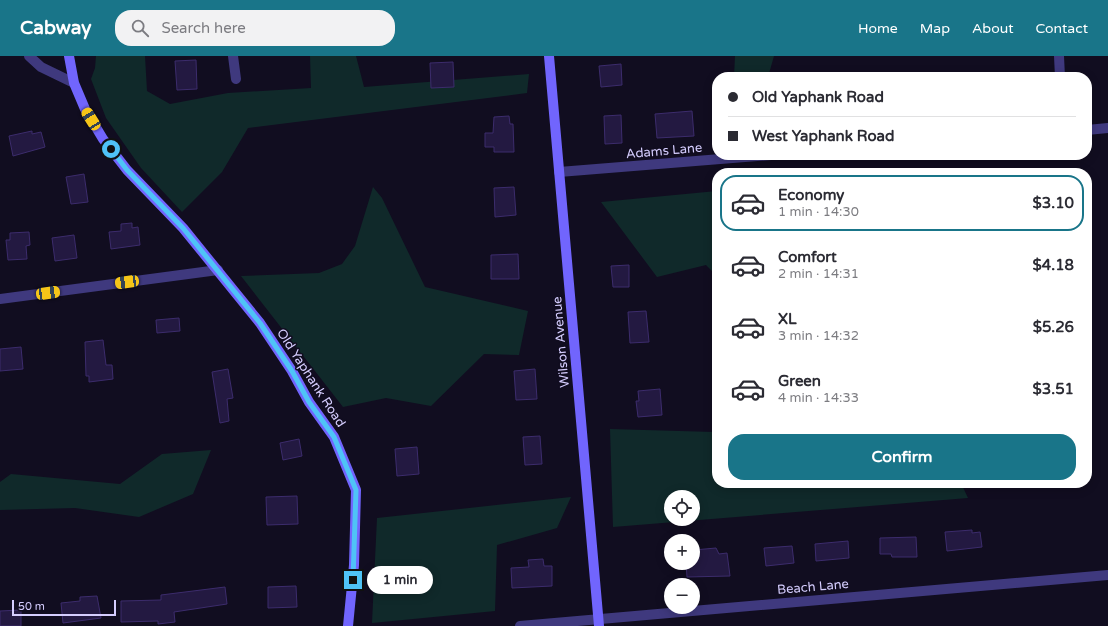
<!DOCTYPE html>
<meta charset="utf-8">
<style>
:root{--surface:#fff;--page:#f2f2f3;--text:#2b2b33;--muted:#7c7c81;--line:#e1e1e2;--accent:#197589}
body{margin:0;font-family:"Varela Round",sans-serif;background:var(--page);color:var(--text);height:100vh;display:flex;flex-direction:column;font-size:15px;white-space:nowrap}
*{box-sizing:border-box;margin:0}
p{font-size:13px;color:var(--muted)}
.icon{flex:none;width:22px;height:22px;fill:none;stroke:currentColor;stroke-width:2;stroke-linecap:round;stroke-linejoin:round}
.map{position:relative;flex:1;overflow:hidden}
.panel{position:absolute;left:712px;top:112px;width:380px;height:320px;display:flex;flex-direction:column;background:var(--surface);border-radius:16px;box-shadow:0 2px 10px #0003}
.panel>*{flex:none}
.top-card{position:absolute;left:712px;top:16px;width:380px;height:88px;border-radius:16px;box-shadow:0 2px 10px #0003;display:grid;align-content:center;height:88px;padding:0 16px;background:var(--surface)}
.buttons{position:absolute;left:664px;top:434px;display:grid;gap:8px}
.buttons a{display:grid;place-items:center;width:36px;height:36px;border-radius:50%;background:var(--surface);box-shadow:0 2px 10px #0003;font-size:20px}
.scale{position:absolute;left:12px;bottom:10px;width:104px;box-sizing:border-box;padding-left:4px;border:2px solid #d5cdfe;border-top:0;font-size:11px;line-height:14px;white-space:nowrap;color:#d5cdfe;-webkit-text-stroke:3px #110d20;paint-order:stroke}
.end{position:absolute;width:18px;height:18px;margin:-9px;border:5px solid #4fc3f7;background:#111;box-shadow:0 0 0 2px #111}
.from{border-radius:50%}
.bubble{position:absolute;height:28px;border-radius:14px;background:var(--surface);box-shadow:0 2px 10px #0003;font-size:13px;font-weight:700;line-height:28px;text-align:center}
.car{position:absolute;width:12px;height:24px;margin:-12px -6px;border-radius:5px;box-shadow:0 0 3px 1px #0007;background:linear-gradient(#f5c518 24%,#345 0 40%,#f5c518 0 76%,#345 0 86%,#f5c518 0)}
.top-card b{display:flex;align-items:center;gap:14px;height:38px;font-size:15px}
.top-card b+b{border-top:1px solid var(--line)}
.top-card i{width:10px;height:10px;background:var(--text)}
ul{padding:7px 0 0;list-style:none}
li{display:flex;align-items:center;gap:12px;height:56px;margin:0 8px 6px;padding:0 8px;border:2px solid transparent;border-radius:16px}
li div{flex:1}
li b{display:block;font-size:15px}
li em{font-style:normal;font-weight:700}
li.active{border-color:var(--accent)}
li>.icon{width:36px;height:36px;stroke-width:1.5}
.action{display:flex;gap:8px;margin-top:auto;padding:8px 16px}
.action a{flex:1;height:46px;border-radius:16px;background:var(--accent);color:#fff;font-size:16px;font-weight:700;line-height:46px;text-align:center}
header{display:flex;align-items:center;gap:24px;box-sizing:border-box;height:56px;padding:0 20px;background:var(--accent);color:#fff}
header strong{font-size:19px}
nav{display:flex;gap:22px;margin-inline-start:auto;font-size:14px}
.search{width:280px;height:36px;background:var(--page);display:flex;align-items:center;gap:10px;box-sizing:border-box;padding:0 14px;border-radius:16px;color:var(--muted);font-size:15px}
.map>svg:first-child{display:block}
</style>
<header>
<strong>Cabway</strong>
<div class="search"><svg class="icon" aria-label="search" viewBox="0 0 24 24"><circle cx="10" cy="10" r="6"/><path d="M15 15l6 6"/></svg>Search here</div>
<nav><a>Home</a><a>Map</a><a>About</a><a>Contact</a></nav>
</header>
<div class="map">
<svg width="1108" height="570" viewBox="0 0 1108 570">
<rect width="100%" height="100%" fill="#110d20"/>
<!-- green -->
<g fill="#10292a" fill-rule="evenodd">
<path d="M96,0h49l2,35 23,13 58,-11 83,-5 -1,-32h46l8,31 165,-13 -2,19 -279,35 -26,44 -40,40 -41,-44 -35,-50 -15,-39 4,-11z"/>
<path d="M735,0h39l-6,21h-34z"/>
<path d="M373,131l9,11 43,89 103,24 -9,44 -35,-1 -53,52 -45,-8 -43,9 -102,-131 78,-3 23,-9 13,-18z"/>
<path d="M717,135v85l-11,-11 -49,12 -56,-75z"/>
<path d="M610,373l104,3 3,-2v53h244l7,15 -355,29zM671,441h22v22h-22z"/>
<path d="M211,394l-18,44 -54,23 -64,-9 -75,2v-28l11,-8 109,10 42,-30z"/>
<path d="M571,441l-14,31 -60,17 -2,66 -123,12 5,-105z"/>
</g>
<!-- building -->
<g fill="#231941" stroke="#3c2c6c">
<path d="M196,4l1,29 -20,1 -2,-29z"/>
<path d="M453,6l1,25 -23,1 -1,-25z"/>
<path d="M621,8l1,21 -21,2 -2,-21z"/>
<path d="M692,55l2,25 -37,2 -2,-24z"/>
<path d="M621,59l1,28 -17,1 -1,-28z"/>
<path d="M509,60l1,8h3l1,28h-20v-5h-9v-14h8l1,-16z"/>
<path d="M32,75v3l9,-2 4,15 -32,9 -4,-20z"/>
<path d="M84,118l4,28 -17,2 -5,-27z"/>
<path d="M514,131l2,28 -21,2 -1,-29z"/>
<path d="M132,167v5l6,-1 2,18 -29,4 -2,-17 12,-1v-7z"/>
<path d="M29,176l1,13 -4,1 1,13 -19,1 -2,-20h4v-7z"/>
<path d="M74,179l3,23 -22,3 -3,-23z"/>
<path d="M518,198l1,25h-28v-24z"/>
<path d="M629,209v22h-16l-2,-21z"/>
<path d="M646,255l3,31 -19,1 -2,-31z"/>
<path d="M179,262l1,13 -23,2 -1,-13z"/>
<path d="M103,284l3,25h6l1,14 -24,3v-6h-3l-1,-34z"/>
<path d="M21,291l2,22 -23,2v-22z"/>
<path d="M228,313l5,29 -6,1 2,22 -9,2 -8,-51z"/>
<path d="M535,313l2,30 -21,1 -2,-29z"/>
<path d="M660,333l2,26 -24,2 -2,-16h3l-1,-10z"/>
<path d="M540,380l2,28 -17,1 -2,-28z"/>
<path d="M299,383l3,17 -19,4 -3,-17z"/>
<path d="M417,391l2,27 -22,2 -2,-27z"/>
<path d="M297,440l1,28 -31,1 -1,-28z"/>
<path d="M972,474v3l8,-1 2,15 -35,4 -2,-19z"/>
<path d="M916,481l1,20h-25l-1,-3h-11v-16z"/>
<path d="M848,485l1,17 -33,3 -1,-17z"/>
<path d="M792,490l2,17 -28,3 -2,-18z"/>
<path d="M716,492l3,6 8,-1 3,23 -43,1 -1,-14h7l1,-13z"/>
<path d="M543,503l1,7h8v20l-40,2 -1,-20 18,-1 -1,-7z"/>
<path d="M296,530l1,21 -29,1v-21z"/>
<path d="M225,531l2,17 -53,8 1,10 -17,2v-3l-37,1v-21l40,-1v-5z"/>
<path d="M97,540l4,22 -38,5 -2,-20 19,-2v-4z"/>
<path d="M21,554v16h-21v-15z"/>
</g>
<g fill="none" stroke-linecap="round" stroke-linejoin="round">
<!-- street -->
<g stroke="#3f397e" stroke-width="10">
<path d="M29,0l12,11 33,16"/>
<path d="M233,0l3,23"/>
<path d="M1059,0l1,21"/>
<path d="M1087,74l21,-2"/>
<path d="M559,116l212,-17"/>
<path d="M0,243l218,-29"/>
<path d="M520,570l588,-51"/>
</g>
<!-- secondary -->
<g stroke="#7165fd" stroke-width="10">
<path d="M69,0l5,27 11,26 18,30 24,31 56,58 77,95 32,48 17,31 25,35 22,53 -2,75 -6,61"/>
<path d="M549,0l50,570"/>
</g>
</g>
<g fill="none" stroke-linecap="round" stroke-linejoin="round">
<!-- route -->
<path stroke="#4fc3f7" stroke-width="5" d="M111,93l16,21 56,58 77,95 32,48 17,31 25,35 22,53 -3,90"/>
</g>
<g text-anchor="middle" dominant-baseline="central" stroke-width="3" stroke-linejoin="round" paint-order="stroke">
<!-- street labels -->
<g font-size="13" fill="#d5cdfe" stroke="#110d20">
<text transform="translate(664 95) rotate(-5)">Adams Lane</text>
<text transform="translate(561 286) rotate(-95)">Wilson Avenue</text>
<text transform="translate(311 322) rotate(57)">Old Yaphank Road</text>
<text transform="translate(813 531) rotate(-5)">Beach Lane</text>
</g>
</g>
</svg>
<div class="buttons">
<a><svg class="icon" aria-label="locate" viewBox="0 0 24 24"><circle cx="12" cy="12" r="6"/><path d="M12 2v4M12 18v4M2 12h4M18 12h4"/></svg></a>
<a>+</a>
<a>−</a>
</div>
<div class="scale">50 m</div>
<i class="end from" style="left:111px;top:93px"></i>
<i class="end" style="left:353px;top:524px"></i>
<div class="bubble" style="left:367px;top:510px;width:66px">1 min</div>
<i class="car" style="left:91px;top:63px;rotate:328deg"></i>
<i class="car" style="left:127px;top:226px;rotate:262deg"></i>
<i class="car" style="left:48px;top:237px;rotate:82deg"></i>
<div class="top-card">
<b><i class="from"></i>Old Yaphank Road</b>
<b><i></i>West Yaphank Road</b>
</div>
<section class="panel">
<ul>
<li class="active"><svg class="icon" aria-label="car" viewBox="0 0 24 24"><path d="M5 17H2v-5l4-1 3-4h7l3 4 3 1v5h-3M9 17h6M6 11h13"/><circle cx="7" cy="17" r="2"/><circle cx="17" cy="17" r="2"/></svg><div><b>Economy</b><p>1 min · 14:30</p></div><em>$3.10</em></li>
<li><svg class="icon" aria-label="car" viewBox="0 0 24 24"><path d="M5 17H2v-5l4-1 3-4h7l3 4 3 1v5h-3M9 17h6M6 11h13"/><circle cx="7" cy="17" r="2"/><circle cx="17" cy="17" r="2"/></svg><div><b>Comfort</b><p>2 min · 14:31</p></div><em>$4.18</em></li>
<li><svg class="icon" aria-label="car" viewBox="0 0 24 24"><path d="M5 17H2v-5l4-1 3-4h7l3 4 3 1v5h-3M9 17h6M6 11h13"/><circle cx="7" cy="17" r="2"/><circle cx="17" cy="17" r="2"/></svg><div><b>XL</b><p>3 min · 14:32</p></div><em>$5.26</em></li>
<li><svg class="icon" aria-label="car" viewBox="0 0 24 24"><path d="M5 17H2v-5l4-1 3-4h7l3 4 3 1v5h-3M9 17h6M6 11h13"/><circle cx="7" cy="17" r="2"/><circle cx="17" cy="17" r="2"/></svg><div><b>Green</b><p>4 min · 14:33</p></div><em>$3.51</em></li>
</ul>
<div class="action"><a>Confirm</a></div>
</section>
</div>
